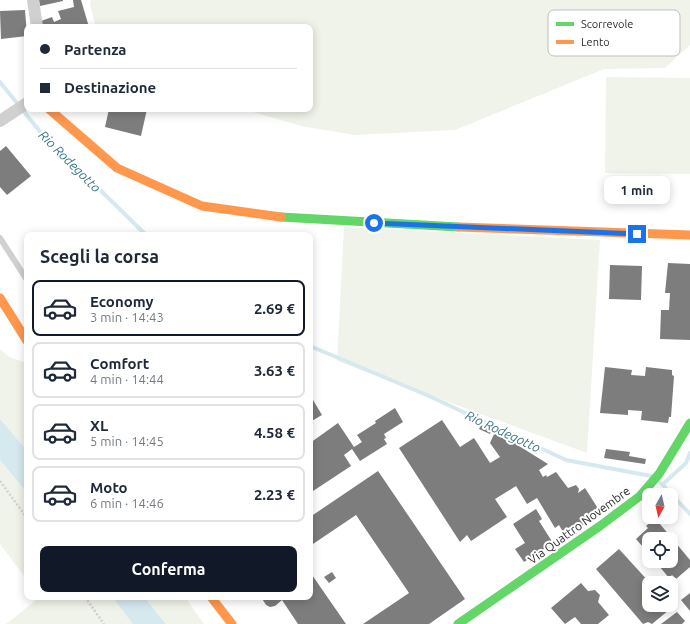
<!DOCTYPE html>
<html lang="it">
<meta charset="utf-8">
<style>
:root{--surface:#fff;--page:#f2f2f3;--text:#1f2937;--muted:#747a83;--line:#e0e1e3;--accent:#111827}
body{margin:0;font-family:Ubuntu,sans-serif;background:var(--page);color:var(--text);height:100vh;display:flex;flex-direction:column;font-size:15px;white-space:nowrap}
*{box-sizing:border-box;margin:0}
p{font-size:13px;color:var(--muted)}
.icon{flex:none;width:22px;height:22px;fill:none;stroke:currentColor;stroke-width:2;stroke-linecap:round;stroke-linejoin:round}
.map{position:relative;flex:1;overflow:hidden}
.drawer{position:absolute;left:24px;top:232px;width:289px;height:368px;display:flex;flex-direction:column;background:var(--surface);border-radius:8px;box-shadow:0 2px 10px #0003}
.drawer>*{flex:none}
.banner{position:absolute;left:24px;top:24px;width:289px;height:88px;border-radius:8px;box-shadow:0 2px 10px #0003;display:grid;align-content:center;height:88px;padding:0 16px;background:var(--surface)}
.needle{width:26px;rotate:188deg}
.buttons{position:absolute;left:642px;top:488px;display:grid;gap:8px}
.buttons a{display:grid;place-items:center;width:36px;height:36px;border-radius:8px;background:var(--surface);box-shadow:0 2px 10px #0003;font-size:20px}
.end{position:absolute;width:18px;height:18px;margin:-9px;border:5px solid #1a73e8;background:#fff;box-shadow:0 0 0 2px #fff}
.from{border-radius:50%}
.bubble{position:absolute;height:28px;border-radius:8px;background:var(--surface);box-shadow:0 2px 10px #0003;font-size:13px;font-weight:700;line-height:28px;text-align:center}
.banner b{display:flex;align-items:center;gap:14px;height:38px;font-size:15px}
.banner b+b{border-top:1px solid var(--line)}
.banner i{width:10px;height:10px;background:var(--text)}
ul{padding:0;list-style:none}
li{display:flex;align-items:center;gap:12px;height:56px;margin:0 8px 6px;padding:0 8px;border:2px solid var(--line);border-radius:8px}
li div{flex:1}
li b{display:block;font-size:15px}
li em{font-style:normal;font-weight:700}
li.active{border-color:var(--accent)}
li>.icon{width:36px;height:36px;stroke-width:1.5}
h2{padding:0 16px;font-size:18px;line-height:48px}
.action{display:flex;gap:8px;margin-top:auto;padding:8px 16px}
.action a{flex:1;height:46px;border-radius:8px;background:var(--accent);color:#fff;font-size:16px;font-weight:700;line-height:46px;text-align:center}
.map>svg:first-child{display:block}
</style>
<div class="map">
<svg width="690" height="624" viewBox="0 0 690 624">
<rect width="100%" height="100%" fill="#fff"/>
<!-- green -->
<g fill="#f0f3ea">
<path d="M91,0h599v45l-25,23 -61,1 -149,61 -100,5 -54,-9 -58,-17h67v-82h-214l-6,-22z"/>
<path d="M606,77l84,1v96l-85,-1z"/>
<path d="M344,227l256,13 -13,213 -250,-92z"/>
<path d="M0,349l9,8 18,6v88l-27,-32z"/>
<path d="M0,460l27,33v87l-27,-36z"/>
<path d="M40,597h72l21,27h-127z"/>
<path d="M144,597h41l19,27h-38z"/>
</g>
<!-- water -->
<g fill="#d6e9ef">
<path d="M0,419l27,32v42l-27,-33z"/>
<path d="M112,597h32l22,27h-33z"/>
</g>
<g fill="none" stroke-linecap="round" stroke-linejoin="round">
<!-- stream -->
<g stroke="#d6e9ef" stroke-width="4">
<path d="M0,82l50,62 35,31 61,60"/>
<path d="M310,346l119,50 137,64 85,16"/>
<path d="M659,481l31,33"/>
<path d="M663,484l23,-21 4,-10"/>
</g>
</g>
<!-- building -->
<g fill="#7d7d7d">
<path d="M39,0h24v1l-23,5z"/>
<path d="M73,0h8l8,27h-46l-2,-6 11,-4 2,5 7,-3 -3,-8 16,-4z"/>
<path d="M25,10l2,26 -26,3 -1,-28z"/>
<path d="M109,109h38l-6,27 -36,-9z"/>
<path d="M6,146l25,30 -24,19 -7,-8v-36z"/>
<path d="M668,263l22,1v76l-30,-1 1,-29h8l1,-17h-5z"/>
<path d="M610,265l32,1 -1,34 -32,-1z"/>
<path d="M605,367l27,3 -1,5 14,1 1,-9 26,3v5l2,1 -3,41h-2l-1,6 -27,-3 1,-9 -14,-1v5l-28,-2z"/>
<path d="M310,395l12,20 -12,7z"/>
<path d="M395,408l8,14 -19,12 2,4 -2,1 3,5 -27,17 -8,-12 -8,6 7,11 -41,27v-50l28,-20 16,24 8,-5 -5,-7 19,-12 -1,-2z"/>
<path d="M442,420l18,27 14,-9 16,25 10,-6 -10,-14 5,-11 27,13 -3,1 29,18 -9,6 4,7 3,-2 1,2 9,-5 12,16 8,-3 3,4 -1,4 7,-5 12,19 4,2v4l-35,24 -7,-12 -4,3 -18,-30 -10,6 -11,-18 -21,13 12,18 -36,24 -4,-6 -7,7 -61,-94z"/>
<path d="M481,425l11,5 -2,4 -11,-5z"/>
<path d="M606,449l24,3 -1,4 17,3 -1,5 -41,-6z"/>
<path d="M378,471l87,128 -36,25h-66l46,-31 -53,-78 -46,31v-29z"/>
<path d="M536,509l6,10 -3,2 14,22 -29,19 -9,-13 10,-6 -12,-19z"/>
<path d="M655,518l35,42v7l-14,12 -4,-4 -3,3 -14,-17h16v-22h-22v15l-13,-15 12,-11 -2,-2z"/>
<path d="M619,549l31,34 -1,22h22v-5l4,5 -23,19 -4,-2 -5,2 -47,-55z"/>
<path d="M310,572l36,52h-48l-16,-24 -7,6 -5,1 -4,-2 -5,-8h49z"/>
<path d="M332,572l4,6 -7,5 -5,-6z"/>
<path d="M581,583l7,8 7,-1 5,5 -2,7 11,13 -11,9h-17l-6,-7 -10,7 -14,-16z"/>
<path d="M690,593v18l-9,-11z"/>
<path d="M677,612l8,9 -3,3h-21z"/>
</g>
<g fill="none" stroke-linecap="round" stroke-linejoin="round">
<!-- path -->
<g stroke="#d0d0d0" stroke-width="2.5" stroke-dasharray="2 2" stroke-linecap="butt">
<path d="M0,481l27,37"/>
<path d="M85,597l19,27"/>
</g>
<!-- lane -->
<path stroke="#d0d0d0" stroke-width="6" d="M0,238l27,42"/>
<!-- street -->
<g stroke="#d0d0d0" stroke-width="12">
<path d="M33,0l4,27"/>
<path d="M0,121l27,-18"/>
</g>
<!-- fast -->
<g stroke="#63d668" stroke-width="9">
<path d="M281,217l177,10"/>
<path d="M458,624l142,-98 40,-30 19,-22 31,-51"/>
</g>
<!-- slow -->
<g stroke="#ff974d" stroke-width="9">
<path d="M49,109l68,59 85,38 79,11"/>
<path d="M458,227l232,8"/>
<path d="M0,298l27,43"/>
<path d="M211,597l21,27"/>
</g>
</g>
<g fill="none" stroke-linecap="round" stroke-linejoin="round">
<!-- route -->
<path stroke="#1a73e8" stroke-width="5" d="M374,223l263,11"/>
</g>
<g text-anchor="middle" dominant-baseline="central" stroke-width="4" stroke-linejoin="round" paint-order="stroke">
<!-- street labels -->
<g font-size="12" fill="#2b2b2b" stroke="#fff">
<text transform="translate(579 525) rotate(-36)">Via Quattro Novembre</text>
</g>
<!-- water labels -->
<g font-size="13" font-style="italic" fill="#3e7789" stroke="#fff">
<text transform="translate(70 161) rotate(45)">Rio Rodegotto</text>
<text transform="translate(503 431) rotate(25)">Rio Rodegotto</text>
</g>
</g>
<!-- legend -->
<rect x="548" y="10" width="132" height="46" rx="6" fill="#fff" stroke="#bfbfbf" stroke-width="1"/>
<rect x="556" y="22" width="18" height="4" fill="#63d668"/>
<rect x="556" y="40" width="18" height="4" fill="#ff974d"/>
<g font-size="11" fill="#2b2b2b">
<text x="581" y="28">Scorrevole</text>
<text x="581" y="46">Lento</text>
</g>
</svg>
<div class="buttons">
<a><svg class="needle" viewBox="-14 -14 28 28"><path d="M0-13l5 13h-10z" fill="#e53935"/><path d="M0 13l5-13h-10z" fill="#747a83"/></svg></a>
<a><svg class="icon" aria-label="locate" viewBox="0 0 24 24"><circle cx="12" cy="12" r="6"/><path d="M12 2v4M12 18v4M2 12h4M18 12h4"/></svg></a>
<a><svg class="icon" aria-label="layers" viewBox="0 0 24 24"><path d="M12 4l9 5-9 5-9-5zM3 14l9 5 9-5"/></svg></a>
</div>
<i class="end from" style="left:374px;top:223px"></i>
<i class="end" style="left:637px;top:234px"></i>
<div class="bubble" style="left:604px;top:176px;width:66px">1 min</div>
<div class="banner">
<b><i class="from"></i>Partenza</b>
<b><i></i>Destinazione</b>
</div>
<section class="drawer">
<h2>Scegli la corsa</h2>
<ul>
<li class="active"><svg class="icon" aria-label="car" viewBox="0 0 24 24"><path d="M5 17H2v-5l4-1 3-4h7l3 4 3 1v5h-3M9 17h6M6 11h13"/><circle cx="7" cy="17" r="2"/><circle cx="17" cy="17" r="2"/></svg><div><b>Economy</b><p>3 min · 14:43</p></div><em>2.69 €</em></li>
<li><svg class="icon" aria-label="car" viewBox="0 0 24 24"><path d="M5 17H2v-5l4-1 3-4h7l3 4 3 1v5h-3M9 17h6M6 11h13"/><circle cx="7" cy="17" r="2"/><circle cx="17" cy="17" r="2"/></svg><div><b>Comfort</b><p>4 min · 14:44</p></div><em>3.63 €</em></li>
<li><svg class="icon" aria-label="car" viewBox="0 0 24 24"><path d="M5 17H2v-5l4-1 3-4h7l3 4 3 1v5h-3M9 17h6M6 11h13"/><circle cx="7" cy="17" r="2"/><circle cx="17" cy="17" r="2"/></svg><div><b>XL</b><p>5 min · 14:45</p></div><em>4.58 €</em></li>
<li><svg class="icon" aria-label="car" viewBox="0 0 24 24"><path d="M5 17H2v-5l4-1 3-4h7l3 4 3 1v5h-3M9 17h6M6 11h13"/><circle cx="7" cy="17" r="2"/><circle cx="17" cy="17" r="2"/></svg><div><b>Moto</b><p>6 min · 14:46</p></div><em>2.23 €</em></li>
</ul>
<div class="action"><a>Conferma</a></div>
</section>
</div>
